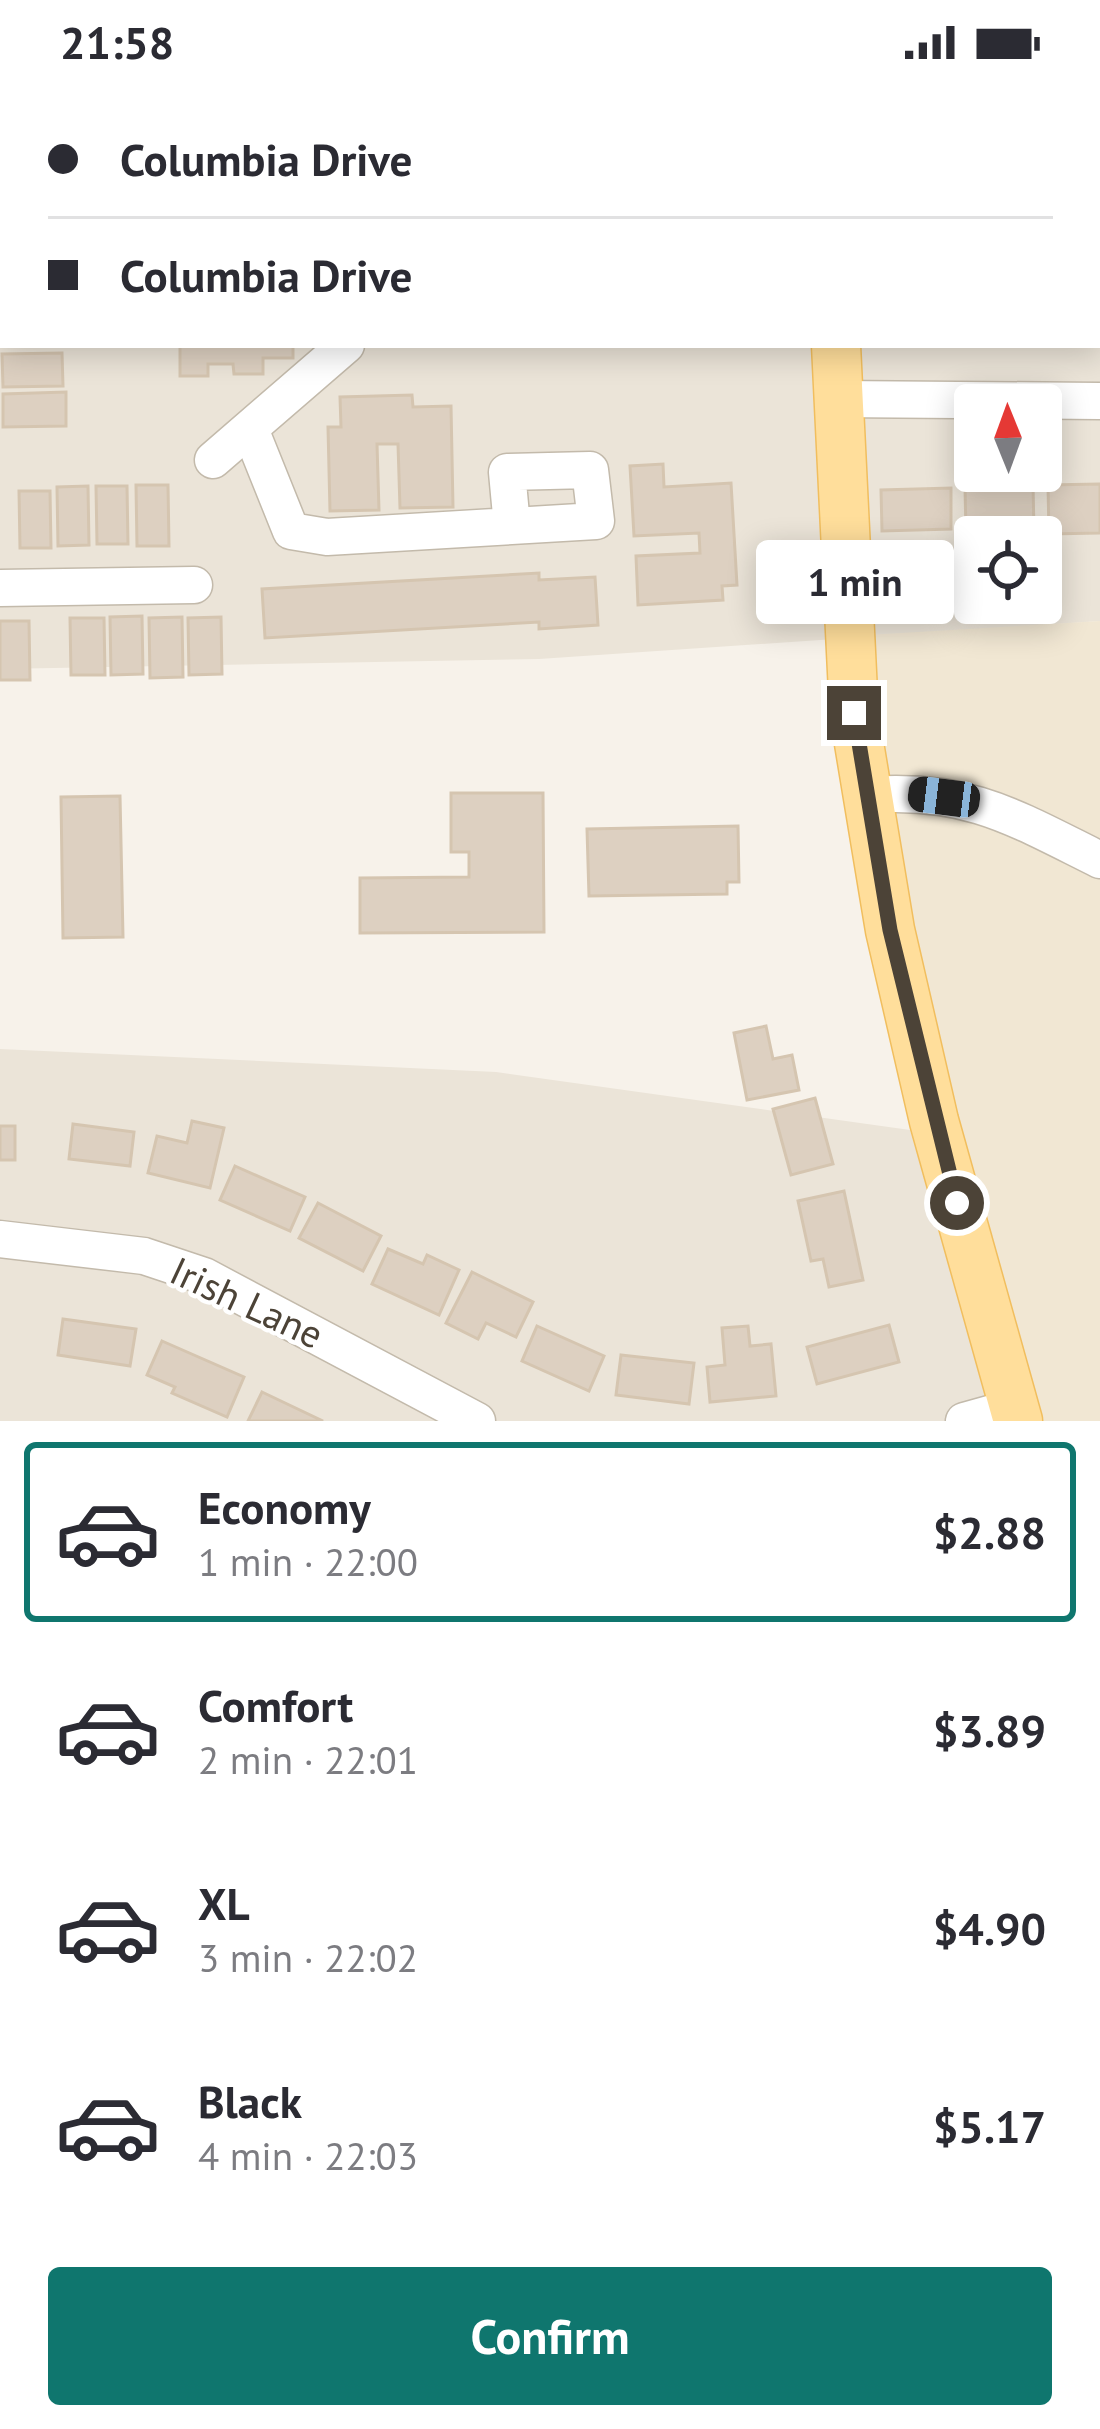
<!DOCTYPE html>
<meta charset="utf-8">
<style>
:root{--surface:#fff;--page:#f2f2f3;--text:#2b2b33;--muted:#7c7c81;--line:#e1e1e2;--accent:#0f766e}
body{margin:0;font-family:"PT Sans",sans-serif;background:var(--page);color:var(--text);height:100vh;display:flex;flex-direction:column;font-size:45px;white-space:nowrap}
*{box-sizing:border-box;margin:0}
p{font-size:39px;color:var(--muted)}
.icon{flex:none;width:66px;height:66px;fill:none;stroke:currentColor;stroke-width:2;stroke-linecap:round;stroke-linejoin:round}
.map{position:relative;height:1337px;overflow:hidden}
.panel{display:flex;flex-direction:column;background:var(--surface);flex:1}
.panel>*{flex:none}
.top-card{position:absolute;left:0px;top:0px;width:1101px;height:264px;box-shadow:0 6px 30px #0003;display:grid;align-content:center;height:264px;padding:0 48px;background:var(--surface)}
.needle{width:78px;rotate:359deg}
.tools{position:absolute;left:954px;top:300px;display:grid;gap:24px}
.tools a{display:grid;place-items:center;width:108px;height:108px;border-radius:12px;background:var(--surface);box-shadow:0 6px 30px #0003;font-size:60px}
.end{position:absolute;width:54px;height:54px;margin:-27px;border:15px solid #4c4337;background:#fff;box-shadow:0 0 0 6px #fff}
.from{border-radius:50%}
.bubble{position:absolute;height:84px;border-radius:12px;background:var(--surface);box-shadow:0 6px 30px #0003;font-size:39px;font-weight:700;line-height:84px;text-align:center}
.car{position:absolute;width:36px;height:72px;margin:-36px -18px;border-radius:15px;box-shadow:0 0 9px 3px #0007;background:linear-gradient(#222 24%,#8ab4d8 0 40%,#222 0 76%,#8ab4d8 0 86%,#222 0)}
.top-card b{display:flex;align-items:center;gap:42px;height:114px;font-size:45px}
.top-card b+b{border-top:3px solid var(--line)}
.top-card i{width:30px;height:30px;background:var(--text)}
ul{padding:21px 0 0;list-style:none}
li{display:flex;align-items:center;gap:36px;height:180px;margin:0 24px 18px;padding:0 24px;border:6px solid transparent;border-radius:12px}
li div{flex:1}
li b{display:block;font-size:45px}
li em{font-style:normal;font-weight:700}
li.selected{border-color:var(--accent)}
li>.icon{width:108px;height:108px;stroke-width:1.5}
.button{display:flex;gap:24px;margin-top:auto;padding:24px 48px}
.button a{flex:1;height:138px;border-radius:12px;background:var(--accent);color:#fff;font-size:48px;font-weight:700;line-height:138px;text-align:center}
.status{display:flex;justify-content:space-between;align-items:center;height:84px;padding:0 60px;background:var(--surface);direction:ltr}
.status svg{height:33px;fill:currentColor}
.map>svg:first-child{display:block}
</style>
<div class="status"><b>21:58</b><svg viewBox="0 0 49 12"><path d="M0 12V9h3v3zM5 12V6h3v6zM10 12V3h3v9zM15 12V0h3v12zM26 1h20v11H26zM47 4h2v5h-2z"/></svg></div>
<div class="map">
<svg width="1100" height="1337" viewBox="0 0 1100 1337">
<rect width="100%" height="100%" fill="#f7f2ea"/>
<!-- residential -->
<g fill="#ebe4d8" fill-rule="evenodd">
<path d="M0,0h1100v537l-561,38 -539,10zM3,3h1095v258h-1095zM975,321h66v66h-66zM975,453h66v66h-66z"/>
<path d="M0,965l496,23 414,58 86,291h-996z"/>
</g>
<!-- education -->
<path fill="#f1e7d3" d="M1100,537v800h-106l-84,-291 -59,-494z"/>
<!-- building -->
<g fill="#ddd0c1" stroke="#d5c5b0" stroke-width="3">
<path d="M180,261h113v13h-30v16h-29l-1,-10h-25v12h-28z"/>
<path d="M62,269l1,33 -60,1 -1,-33z"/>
<path d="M66,308v34l-63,1v-33z"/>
<path d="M412,311l1,12 38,-1 2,101 -53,1 -2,-64h-21l2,66 -49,1 -2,-84h13l-1,-30z"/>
<path d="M663,380l1,23 67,-4 6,102 -15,1 1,14 -85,5 -2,-49 64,-3 -1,-20 -65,3 -4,-70z"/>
<path d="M1100,400v49l-51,1 -1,-49z"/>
<path d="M136,401h32l1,61h-32z"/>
<path d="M1033,401l1,47 -68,1 -1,-47z"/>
<path d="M88,402l1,59 -31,1 -1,-59z"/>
<path d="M96,402h31l1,58h-31z"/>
<path d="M951,404v41l-69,2 -1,-41z"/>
<path d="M19,407h31l1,57h-31z"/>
<path d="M539,489v7l56,-3 3,48 -59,4v-7l-274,16 -3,-49z"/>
<path d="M142,532l1,58 -32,1 -1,-58z"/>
<path d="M182,533l1,60 -33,1 -1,-60z"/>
<path d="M221,533l1,57 -33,1 -1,-57z"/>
<path d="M70,534h34l1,57h-34z"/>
<path d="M0,537h29l1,59h-30z"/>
<path d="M451,709h92l1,139 -184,1v-55l109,-1v-25h-18z"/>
<path d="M120,712l3,141 -60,1 -2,-141z"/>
<path d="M738,742l1,56h-12v12l-138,2 -2,-67z"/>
<path d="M766,942l7,33 19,-4 7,35 -52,10 -13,-67z"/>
<path d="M815,1014l18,66 -42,11 -18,-66z"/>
<path d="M192,1037l32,7 -14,60 -62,-15 9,-37 30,7z"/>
<path d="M73,1040l61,8 -4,34 -61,-7z"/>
<rect x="0" y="1042" width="15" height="34"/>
<path d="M235,1082l70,31 -15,34 -70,-31z"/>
<path d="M844,1107l19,89 -34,7 -6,-28 -12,2 -13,-60z"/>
<path d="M318,1119l63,33 -18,35 -64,-33z"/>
<path d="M388,1165l35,15 4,-9 32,15 -20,45 -67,-31z"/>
<path d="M472,1188l61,30 -17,35 -30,-14 -8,16 -32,-16z"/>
<path d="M63,1235l73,10 -6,37 -72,-11z"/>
<path d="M889,1241l10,37 -82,22 -10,-37z"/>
<path d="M537,1242l67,30 -15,35 -67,-30z"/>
<path d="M748,1242l2,20 21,-2 5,52 -66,6 -3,-35 18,-2 -3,-37z"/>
<path d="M162,1257l82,36 -17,40 -55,-24 3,-6 -28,-12z"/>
<path d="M621,1271l73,8 -5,41 -73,-9z"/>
<path d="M262,1308l61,29h-75z"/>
</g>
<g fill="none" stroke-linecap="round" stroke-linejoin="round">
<!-- minor casing -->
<g stroke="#c3baab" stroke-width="39">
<g id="minor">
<path d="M120,0v3"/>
<path d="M463,3v-3"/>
<path d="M837,315l263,2"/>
<path d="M250,345l41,102 36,6 269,-16 -6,-51 -83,2 5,54"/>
<path d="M213,376l133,-115"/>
<path d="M0,504l194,-3"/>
<path d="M870,711c99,-7 145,23 230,65"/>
<path d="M0,1155l144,17 60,20 273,145"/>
<path d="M964,1337l50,-14"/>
</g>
</g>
<!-- major casing -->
<g stroke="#f1be5e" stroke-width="51">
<g id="major">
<path d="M833,0v3"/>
<path d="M836,261l18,368 36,217 44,191 84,300"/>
</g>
</g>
<!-- minor -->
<use href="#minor" stroke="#fff" stroke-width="36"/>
<!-- major -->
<use href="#major" stroke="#ffde9b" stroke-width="48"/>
</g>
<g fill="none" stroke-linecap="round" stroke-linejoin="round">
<!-- route -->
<path stroke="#4c4337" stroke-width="15" d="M854,629l36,217 67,273"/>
</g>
<g text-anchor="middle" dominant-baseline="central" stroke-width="9" stroke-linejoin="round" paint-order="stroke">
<!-- street labels -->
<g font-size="39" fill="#4c4337" stroke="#fff">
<text transform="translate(247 1218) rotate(25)">Irish Lane</text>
</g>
</g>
</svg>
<div class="tools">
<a><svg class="needle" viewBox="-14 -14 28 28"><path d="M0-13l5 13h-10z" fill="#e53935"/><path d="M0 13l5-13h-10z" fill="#7c7c81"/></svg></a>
<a><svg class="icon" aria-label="locate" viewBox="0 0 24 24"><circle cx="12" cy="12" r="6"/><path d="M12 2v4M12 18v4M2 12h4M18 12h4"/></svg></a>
</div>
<i class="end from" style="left:957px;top:1119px"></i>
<i class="end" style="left:854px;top:629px"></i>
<div class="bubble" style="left:756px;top:456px;width:198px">1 min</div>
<i class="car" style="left:944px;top:713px;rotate:277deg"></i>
<div class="top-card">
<b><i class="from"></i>Columbia Drive</b>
<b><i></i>Columbia Drive</b>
</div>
</div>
<section class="panel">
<ul>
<li class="selected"><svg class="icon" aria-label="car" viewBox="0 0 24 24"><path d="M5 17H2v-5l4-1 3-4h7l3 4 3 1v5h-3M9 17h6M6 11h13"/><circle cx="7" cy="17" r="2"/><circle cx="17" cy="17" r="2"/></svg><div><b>Economy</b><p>1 min · 22:00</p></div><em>$2.88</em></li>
<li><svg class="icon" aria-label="car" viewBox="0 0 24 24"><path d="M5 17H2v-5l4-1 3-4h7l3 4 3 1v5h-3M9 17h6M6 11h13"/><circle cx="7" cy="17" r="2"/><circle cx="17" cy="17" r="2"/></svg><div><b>Comfort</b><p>2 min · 22:01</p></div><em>$3.89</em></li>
<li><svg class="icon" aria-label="car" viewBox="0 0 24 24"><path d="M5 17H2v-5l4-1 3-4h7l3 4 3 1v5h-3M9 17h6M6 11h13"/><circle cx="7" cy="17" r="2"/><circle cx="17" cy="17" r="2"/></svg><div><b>XL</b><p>3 min · 22:02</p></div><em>$4.90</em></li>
<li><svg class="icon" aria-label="car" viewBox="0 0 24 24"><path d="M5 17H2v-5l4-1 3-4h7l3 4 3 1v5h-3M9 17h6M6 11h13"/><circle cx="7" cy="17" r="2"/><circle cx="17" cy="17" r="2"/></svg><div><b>Black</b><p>4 min · 22:03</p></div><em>$5.17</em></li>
</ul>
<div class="button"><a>Confirm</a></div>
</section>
